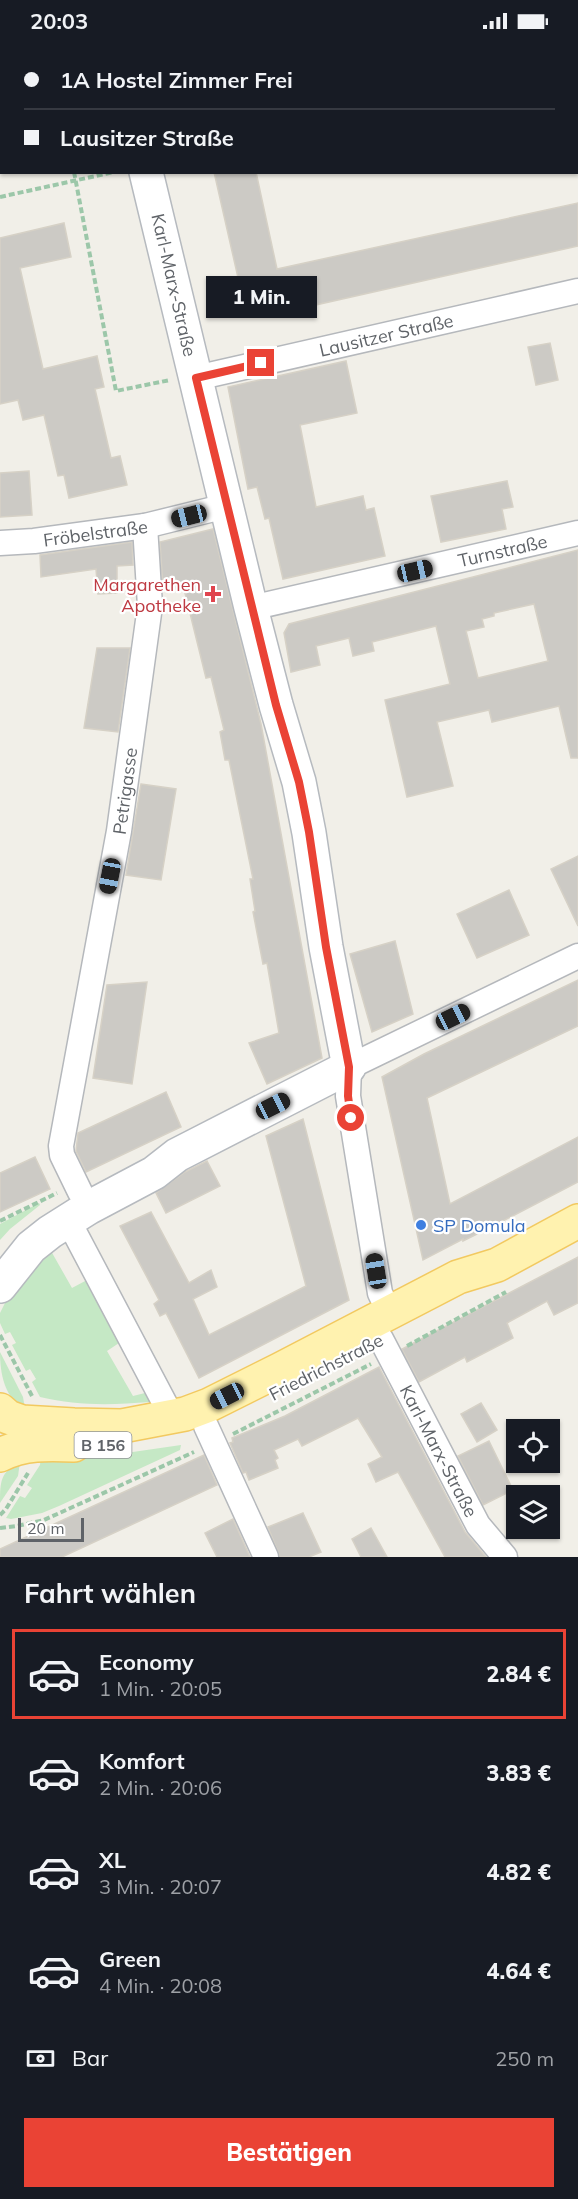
<!DOCTYPE html>
<html lang="de">
<meta charset="utf-8">
<style>
:root{--surface:#171b24;--page:#20242c;--text:#f1f3f6;--muted:#9ea1a6;--line:#363941;--accent:#ea4335}
body{margin:0;font-family:Mulish,sans-serif;background:var(--page);color:var(--text);height:100vh;display:flex;flex-direction:column;font-size:22px;white-space:nowrap}
*{box-sizing:border-box;margin:0}
p{font-size:20px;color:var(--muted)}
.icon{flex:none;width:33px;height:33px;fill:none;stroke:currentColor;stroke-width:2;stroke-linecap:round;stroke-linejoin:round}
.map{position:relative;height:1515px;overflow:hidden}
.sheet{display:flex;flex-direction:column;background:var(--surface);flex:1}
.sheet>*{flex:none}
.top-card{position:absolute;left:0px;top:0px;width:579px;height:132px;box-shadow:0 2px 4px #0004;display:grid;align-content:center;height:132px;padding:0 24px;background:var(--surface)}
.tools{position:absolute;left:506px;top:1377px;display:grid;gap:12px}
.tools a{display:grid;place-items:center;width:54px;height:54px;border-radius:0px;background:var(--surface);box-shadow:0 2px 4px #0004;font-size:30px}
.scale{position:absolute;left:18px;bottom:15px;width:66px;box-sizing:border-box;padding-left:6px;border:3px solid #5f6368;border-top:0;font-size:16px;line-height:21px;white-space:nowrap;color:#5f6368;-webkit-text-stroke:4px #fff;paint-order:stroke}
.end{position:absolute;width:27px;height:27px;margin:-14px;border:8px solid #ea4335;background:#fff;box-shadow:0 0 0 3px #fff}
.from{border-radius:50%}
.bubble{position:absolute;height:42px;border-radius:0px;background:var(--surface);box-shadow:0 2px 4px #0004;font-size:20px;font-weight:800;line-height:42px;text-align:center}
.car{position:absolute;width:18px;height:36px;margin:-18px -9px;border-radius:8px;box-shadow:0 0 4px 2px #0007;background:linear-gradient(#222 24%,#8ab4d8 0 40%,#222 0 76%,#8ab4d8 0 86%,#222 0)}
.top-card b{display:flex;align-items:center;gap:21px;height:57px;font-size:22px}
.top-card b+b{border-top:2px solid var(--line)}
.top-card i{width:15px;height:15px;background:var(--text)}
ul{padding:0;list-style:none}
li{display:flex;align-items:center;gap:18px;height:90px;margin:0 12px 9px;padding:0 12px;border:3px solid transparent;border-radius:0px}
li div{flex:1}
li b{display:block;font-size:22px}
li em{font-style:normal;font-weight:800}
li.current{border-color:var(--accent)}
li>.icon{width:54px;height:54px;stroke-width:1.5}
h2{padding:0 24px;font-size:27px;line-height:72px}
.pay{display:flex;align-items:center;gap:15px;height:66px;padding:0 24px;font-size:22px}
.pay p{margin-inline-start:auto}
.primary-button{display:flex;gap:12px;margin-top:auto;padding:12px 24px}
.primary-button a{flex:1;height:69px;border-radius:0px;background:var(--accent);color:#fff;font-size:24px;font-weight:800;line-height:69px;text-align:center}
.status{display:flex;justify-content:space-between;align-items:center;height:42px;padding:0 30px;background:var(--surface);direction:ltr}
.status svg{height:16px;fill:currentColor}
.map>svg:first-child{display:block}
</style>
<div class="status"><b>20:03</b><svg viewBox="0 0 49 12"><path d="M0 12V9h3v3zM5 12V6h3v6zM10 12V3h3v9zM15 12V0h3v12zM26 1h20v11H26zM47 4h2v5h-2z"/></svg></div>
<div class="map">
<svg width="578" height="1515" viewBox="0 0 578 1515">
<rect width="100%" height="100%" fill="#f1efe8"/>
<!-- education -->
<path fill="#e1ded6" d="M285,0h293v99v-97z"/>
<!-- green -->
<g fill="#c5e8c5">
<path d="M304,0h163l-2,2z"/>
<path d="M39,1161l1,2 -30,24 -10,11v-16z"/>
<path d="M51,1209l21,37 15,-8 32,63 -12,8 26,45 12,-3 5,9c-38,3 -73,4 -110,-5l-8,-15 4,-3 -6,-10 -4,2 -14,-26 4,-2 -6,-11 -5,2 -5,-11v-10l9,-18 19,-26z"/>
<path d="M0,1310l23,45 2,12c-21,-11 -25,-36 -25,-57z"/>
<path d="M181,1403l-1,5 -121,56 -17,7 -31,6 -5,-1 14,-22 5,2 7,-10 -5,-3 13,-20 1,-10h71z"/>
<path d="M20,1420l-2,14 -18,27c0,-21 0,-31 20,-41z"/>
</g>
<!-- building -->
<g fill="#cccac5" stroke="#d6d1c6" stroke-width="1.5" fill-rule="evenodd">
<path d="M214,130h42l21,97 301,-66v43l-267,60 -4,-17 -63,15z"/>
<path d="M64,181l7,34 -51,11 23,101 54,-13 7,31 -9,2 16,69 9,-2 7,29 -58,13 -5,-23 -6,1 -14,-61 -21,5 -5,-20 -18,4v-166z"/>
<path d="M550,301l8,37 -22,5 -8,-38z"/>
<path d="M346,319l11,52 -57,12 16,82 47,-11 3,14 8,-2 11,48 -102,23 -14,-61 -4,1 -8,-32 -9,2 -20,-102z"/>
<path d="M29,429l3,44 -32,2v-44z"/>
<path d="M507,439l6,26 -11,2 4,20 -65,13 -10,-46z"/>
<path d="M213,487l48,195 61,334 -55,26 -18,-41 30,-10 -12,-70 -4,1 -10,-52 2,-1 -5,-32h3l-24,-119h-4l-5,-28 4,-2 -13,-53 -5,1 -22,-89h-21l-3,-47z"/>
<path d="M132,500l1,23 -16,1v27l-19,1 -2,-25 -55,8 -1,-22z"/>
<path d="M578,508v208h-7l-12,-52 -67,16 -3,-12 -52,12 16,64 -46,11 -22,-97 65,-16 -14,-58 -64,16 2,9 -21,5 -4,-18 -33,8 4,19 -29,7 -7,-39 5,-9zM534,562l14,57 -70,17 -12,-47 18,-4 -2,-8 12,-3v-3z"/>
<path d="M97,606h33l-12,84 -34,-4z"/>
<path d="M141,742l35,5 -15,91 -35,-5z"/>
<path d="M578,814v70l-27,-57z"/>
<path d="M509,848l20,45 -52,23 -20,-44z"/>
<path d="M395,899l18,73 -41,18 -22,-78z"/>
<path d="M578,938v46l-151,72 23,106 128,-67v45l-81,42 -34,17v-2l-40,21 -41,-183 42,-23z"/>
<path d="M147,940l-15,102 -39,-6 14,-93z"/>
<path d="M166,1050l15,35 -95,45 -10,-21 2,-18z"/>
<path d="M303,1077l46,181 -150,78 -33,-65 -6,3 -6,-12 5,-4 -39,-74 31,-14 38,71 22,-13 6,17 -24,12 16,36 97,-49 -40,-150z"/>
<path d="M35,1115l15,32 -50,23v-39z"/>
<path d="M207,1119l13,25 -54,27 -10,-20 29,-21z"/>
<path d="M578,1215v46l-24,12 -7,-14 -40,22 6,15 -46,24 -2,-5 -46,25 -17,-33z"/>
<path d="M379,1325l86,165 21,25h-41l-47,-85 -22,10 -8,-18 14,-7 -24,-39 -56,28 -4,-7 -24,11 4,8 -3,2 3,8 -29,12 -3,-8 -3,1 -13,-30 3,-1 -1,-4 53,-22z"/>
<path d="M481,1361l16,27 -20,12 -16,-28z"/>
<path d="M489,1399l24,49 -30,15 -25,-49z"/>
<path d="M204,1413l13,30 -155,72h-62v-8z"/>
<path d="M303,1471l18,39 -12,5h-29l-12,-30z"/>
<path d="M233,1477l17,38h-33l-12,-24z"/>
<path d="M371,1486l16,29h-26l-9,-18z"/>
</g>
<g fill="none" stroke-linecap="round" stroke-linejoin="round">
<!-- street casing -->
<g stroke="#b5b8bc" stroke-width="27">
<g id="street">
<path id="s1" d="M196,336l382,-87"/>
<path id="s2" d="M0,501l34,-2 111,-15 81,-20"/>
<path id="s3" d="M251,566l327,-75"/>
<path id="s4" d="M80,1150l-18,-37 -1,-9 58,-315 31,-225 -5,-80"/>
<path d="M68,1178l104,197"/>
<path d="M389,1270l-9,-19 -32,-197 1,-29 229,-111"/>
<path id="s5" d="M381,1297l97,186 27,32"/>
<path d="M206,1384l60,131"/>
</g>
</g>
<!-- secondary casing -->
<g stroke="#b6babf" stroke-width="36">
<g id="secondary">
<path d="M113,0l1,2"/>
<path d="M0,1244l31,-39 19,-15 38,-24 66,-35 23,-18 172,-88 -23,-120 -17,-114 -10,-51 -23,-77 -25,-97 -105,-436"/>
</g>
</g>
<!-- primary casing -->
<g stroke="#f2c960" stroke-width="36">
<g id="primary">
<path d="M0,1368l8,7 14,5 52,3 48,1 63,-12 24,-9 72,-36 177,-92 39,-12 81,-44"/>
<path d="M0,1413c24,-12 48,-11 74,-10"/>
</g>
</g>
<!-- path -->
<g stroke="#9cc7a9" stroke-width="4" stroke-dasharray="6 3" stroke-linecap="butt">
<path d="M0,21l2,1"/>
<path d="M74,130l42,219 54,-11"/>
<path d="M0,155l114,-25"/>
<path d="M0,1179l57,-28"/>
<path d="M0,1293l32,61"/>
<path d="M407,1304l99,-54"/>
<path d="M233,1392l138,-70"/>
<path d="M0,1473l6,-6 22,-36"/>
<path d="M0,1486l17,-2 27,-6 150,-68"/>
</g>
<!-- street -->
<use href="#street" stroke="#fff" stroke-width="24"/>
<!-- secondary -->
<use href="#secondary" stroke="#fff" stroke-width="33"/>
<!-- primary -->
<use href="#primary" stroke="#fff2af" stroke-width="33"/>
</g>
<g fill="none" stroke-linecap="round" stroke-linejoin="round">
<!-- route -->
<path stroke="#ea4335" stroke-width="8" d="M261,321l-65,15 80,327 23,77 10,50 17,115 23,120 -1,29 3,22"/>
</g>
<!-- markers -->
<path fill="#e0444e" stroke="#fff" stroke-width="2" d="M210 543h6v6h6v6h-6v6h-6v-6h-6v-6h6z"/>
<circle fill="#3f7fe0" stroke="#fff" stroke-width="2" cx="421" cy="1183" r="6"/>
<g text-anchor="middle" dominant-baseline="central" stroke-width="4.5" stroke-linejoin="round" paint-order="stroke">
<!-- shield labels -->
<rect fill="#fff" stroke="#8f9295" stroke-width="1.5" x="74.5" y="1390" width="57" height="26" rx="4.5"/>
<g font-size="16" font-weight="bold" fill="#5f6368">
<text x="103" y="1403">B 156</text>
</g>
<!-- street labels -->
<g font-size="18" fill="#5f6368" stroke="#fff">
<text transform="translate(174 243) rotate(77)">Karl-Marx-Straße</text>
<text stroke="none"><textPath href="#s1" startOffset="195">Lausitzer Straße</textPath></text>
<text stroke="none"><textPath href="#s2" startOffset="96">Fröbelstraße</textPath></text>
<text stroke="none"><textPath href="#s3" startOffset="258">Turnstraße</textPath></text>
<text stroke="none"><textPath href="#s4" startOffset="411">Petrigasse</textPath></text>
<text transform="translate(326 1325) rotate(-27)">Friedrichstraße</text>
<text stroke="none"><textPath href="#s5" startOffset="126">Karl-Marx-Straße</textPath></text>
</g>
<!-- health labels -->
<g font-size="18" fill="#be3a42" stroke="#fff" text-anchor="end">
<text x="201" y="542">Margarethen<tspan x="201" dy="21">Apotheke</tspan></text>
</g>
<!-- shop labels -->
<g font-size="18" fill="#366cbe" stroke="#fff" text-anchor="start">
<text x="433" y="1183">SP Domula</text>
</g>
</g>
</svg>
<div class="tools">
<a><svg class="icon" aria-label="locate" viewBox="0 0 24 24"><circle cx="12" cy="12" r="6"/><path d="M12 2v4M12 18v4M2 12h4M18 12h4"/></svg></a>
<a><svg class="icon" aria-label="layers" viewBox="0 0 24 24"><path d="M12 4l9 5-9 5-9-5zM3 14l9 5 9-5"/></svg></a>
</div>
<div class="scale">20 m</div>
<i class="end from" style="left:351px;top:1076px"></i>
<i class="end" style="left:261px;top:321px"></i>
<div class="bubble" style="left:206px;top:234px;width:111px">1 Min.</div>
<i class="car" style="left:189px;top:474px;rotate:256deg"></i>
<i class="car" style="left:415px;top:529px;rotate:77deg"></i>
<i class="car" style="left:110px;top:834px;rotate:191deg"></i>
<i class="car" style="left:453px;top:975px;rotate:64deg"></i>
<i class="car" style="left:273px;top:1064px;rotate:63deg"></i>
<i class="car" style="left:376px;top:1229px;rotate:351deg"></i>
<i class="car" style="left:227px;top:1354px;rotate:243deg"></i>
<div class="top-card">
<b><i class="from"></i>1A Hostel Zimmer Frei</b>
<b><i></i>Lausitzer Straße</b>
</div>
</div>
<section class="sheet">
<h2>Fahrt wählen</h2>
<ul>
<li class="current"><svg class="icon" aria-label="car" viewBox="0 0 24 24"><path d="M5 17H2v-5l4-1 3-4h7l3 4 3 1v5h-3M9 17h6M6 11h13"/><circle cx="7" cy="17" r="2"/><circle cx="17" cy="17" r="2"/></svg><div><b>Economy</b><p>1 Min. · 20:05</p></div><em>2.84 €</em></li>
<li><svg class="icon" aria-label="car" viewBox="0 0 24 24"><path d="M5 17H2v-5l4-1 3-4h7l3 4 3 1v5h-3M9 17h6M6 11h13"/><circle cx="7" cy="17" r="2"/><circle cx="17" cy="17" r="2"/></svg><div><b>Komfort</b><p>2 Min. · 20:06</p></div><em>3.83 €</em></li>
<li><svg class="icon" aria-label="car" viewBox="0 0 24 24"><path d="M5 17H2v-5l4-1 3-4h7l3 4 3 1v5h-3M9 17h6M6 11h13"/><circle cx="7" cy="17" r="2"/><circle cx="17" cy="17" r="2"/></svg><div><b>XL</b><p>3 Min. · 20:07</p></div><em>4.82 €</em></li>
<li><svg class="icon" aria-label="car" viewBox="0 0 24 24"><path d="M5 17H2v-5l4-1 3-4h7l3 4 3 1v5h-3M9 17h6M6 11h13"/><circle cx="7" cy="17" r="2"/><circle cx="17" cy="17" r="2"/></svg><div><b>Green</b><p>4 Min. · 20:08</p></div><em>4.64 €</em></li>
</ul>
<div class="pay"><svg class="icon" aria-label="cash" viewBox="0 0 24 24"><path d="M3 7h18v10H3z"/><circle cx="12" cy="12" r="2"/></svg>Bar<p>250 m</p></div>
<div class="primary-button"><a>Bestätigen</a></div>
</section>
